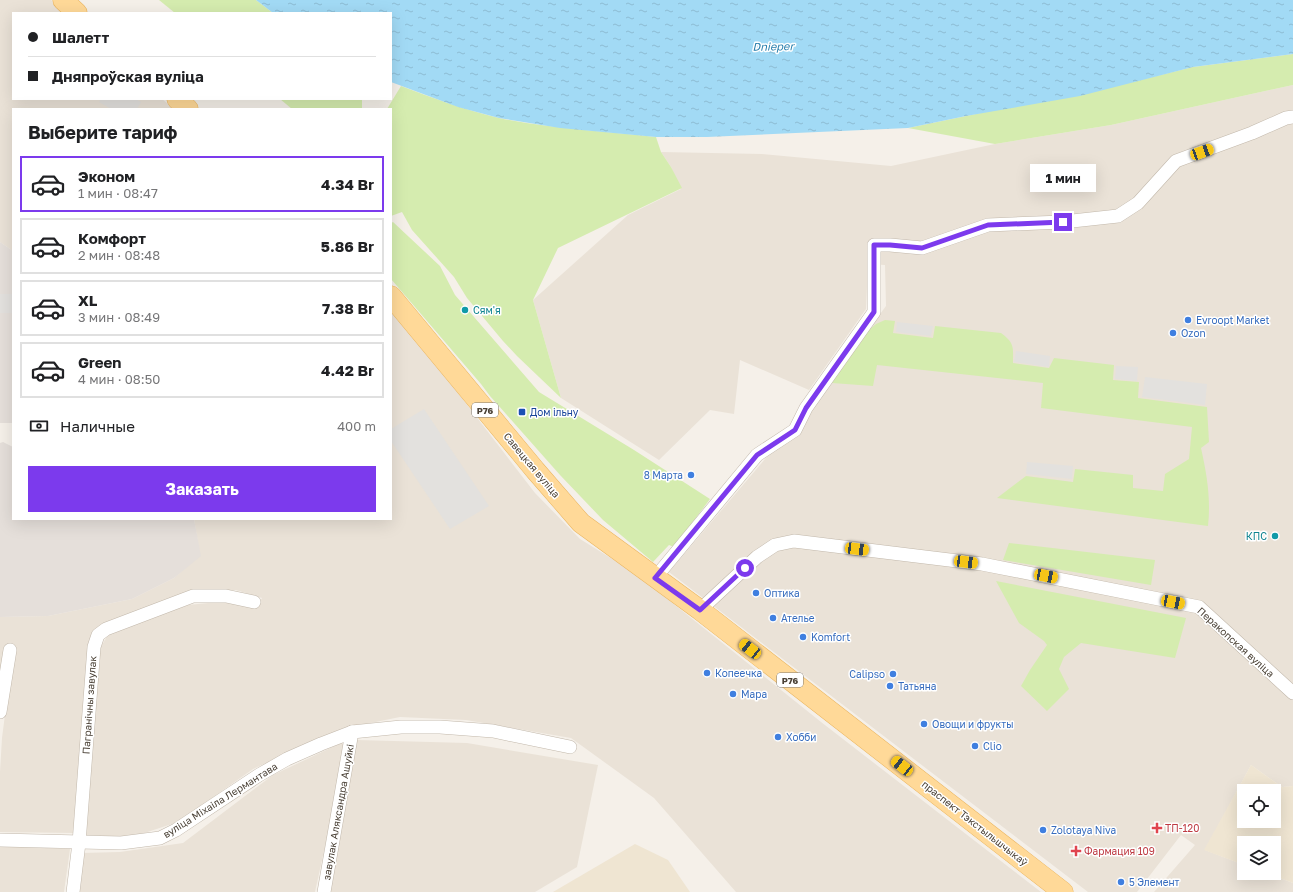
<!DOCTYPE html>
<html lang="ru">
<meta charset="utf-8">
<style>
:root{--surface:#fff;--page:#f6f6f6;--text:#202124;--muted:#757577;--line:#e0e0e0;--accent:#7c3aed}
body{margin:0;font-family:"Golos Text",sans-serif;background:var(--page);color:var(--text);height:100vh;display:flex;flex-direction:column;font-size:15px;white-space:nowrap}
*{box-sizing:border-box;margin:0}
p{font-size:13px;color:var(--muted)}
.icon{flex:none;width:22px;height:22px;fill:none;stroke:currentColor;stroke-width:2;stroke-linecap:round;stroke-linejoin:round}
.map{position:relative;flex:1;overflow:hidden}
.panel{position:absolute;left:12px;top:108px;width:380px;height:412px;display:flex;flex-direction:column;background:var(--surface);border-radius:0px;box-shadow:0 4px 16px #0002}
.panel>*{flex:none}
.hud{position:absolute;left:12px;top:12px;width:380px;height:88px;border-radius:0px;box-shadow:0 4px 16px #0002;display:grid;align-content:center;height:88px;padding:0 16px;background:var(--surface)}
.fabs{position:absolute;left:1237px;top:784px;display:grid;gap:8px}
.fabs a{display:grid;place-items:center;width:44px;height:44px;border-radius:0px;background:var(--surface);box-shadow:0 4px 16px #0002;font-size:20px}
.end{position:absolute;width:18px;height:18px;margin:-9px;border:5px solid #7c3aed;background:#fff;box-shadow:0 0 0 2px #fff}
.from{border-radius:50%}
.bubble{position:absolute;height:28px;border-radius:0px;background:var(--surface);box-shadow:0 4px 16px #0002;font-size:13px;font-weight:700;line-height:28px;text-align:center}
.car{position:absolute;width:12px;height:24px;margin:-12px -6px;border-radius:5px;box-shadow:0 0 3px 1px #0007;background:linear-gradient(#f5c518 24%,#345 0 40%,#f5c518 0 76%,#345 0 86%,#f5c518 0)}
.hud b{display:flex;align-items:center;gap:14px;height:38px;font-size:15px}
.hud b+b{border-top:1px solid var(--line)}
.hud i{width:10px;height:10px;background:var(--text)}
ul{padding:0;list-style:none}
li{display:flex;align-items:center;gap:12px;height:56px;margin:0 8px 6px;padding:0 8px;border:2px solid var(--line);border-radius:0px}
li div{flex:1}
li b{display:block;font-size:15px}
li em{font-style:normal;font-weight:700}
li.active{border-color:var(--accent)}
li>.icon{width:36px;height:36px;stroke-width:1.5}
h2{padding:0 16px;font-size:18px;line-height:48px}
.pay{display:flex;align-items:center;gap:10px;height:44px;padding:0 16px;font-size:15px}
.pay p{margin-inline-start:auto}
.primary-button{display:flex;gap:8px;margin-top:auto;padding:8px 16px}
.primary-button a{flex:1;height:46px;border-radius:0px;background:var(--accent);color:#fff;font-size:16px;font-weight:700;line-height:46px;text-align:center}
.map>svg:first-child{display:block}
</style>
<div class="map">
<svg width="1293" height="892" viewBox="0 0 1293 892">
<defs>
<pattern id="water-ripples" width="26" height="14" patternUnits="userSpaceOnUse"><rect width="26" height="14" fill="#a2daf5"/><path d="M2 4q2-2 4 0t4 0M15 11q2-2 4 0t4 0" fill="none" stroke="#8dbcd3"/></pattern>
</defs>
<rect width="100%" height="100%" fill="#f5f0e9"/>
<!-- residential -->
<g fill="#eae2d7">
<path d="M0,0h51l15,13h-53v86h149l12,10h-161v142l-13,-9z"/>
<path d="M1293,85v701l-11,1 -31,-22 -46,85 39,15v8h23l26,10v9h-139l41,-47 -14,-10 -44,57h-49l-419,-320 153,-180 64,-86 -1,-41 -17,-1 -2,45 -57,81 -69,-30 -6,54 -24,-4 -51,50 -98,-62 -28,-98 95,-85 53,-26 -10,-22 -10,-15 101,2 129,12 104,-22 116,-19z"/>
<path d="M391,312l40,46 104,135 45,46 55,34 186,149 220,170h-305l-82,-94 -83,-60 -105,-18 -66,-3 -59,12 -88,40 -75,53 -46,15 -49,-2 16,-185 10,-17 79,-28 30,-3 39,5 5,-9 -26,-8h-44l-97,39 -21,204 -74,-1v-60l2,-34 12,-93 -7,-1 -7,36v-63l48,-1 84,-17 42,-21 26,-23 -6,-36h197z"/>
<path d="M357,740l110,3 131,22 -21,102 -42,25h-207z"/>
<path d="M341,743l6,3 -32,146h-239l5,-39 39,-1 63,-9 90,-68z"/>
<path d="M0,846l70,3 -6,43h-64z"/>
</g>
<!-- industrial -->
<g fill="#e5dfda">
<path d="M0,242l13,9v172h-13z"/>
<path d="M3,442l10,5v72h181l7,37 -27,22 -42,21 -84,17 -48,1v-174z"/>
</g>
<!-- education -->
<g fill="#efe5d2" fill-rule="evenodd">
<path d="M1251,765l31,22 11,-1v97l-26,-10h7v-30h-30v22l-40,-15zM1244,791h30v30h-30z"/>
<path d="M635,844l33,16 22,32h-137z"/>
</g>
<!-- green -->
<g fill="#d5ecaf">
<path d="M159,0h97l17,13h-98z"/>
<path d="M1293,54v31l-182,40 -116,19 -87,-16 232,-48 53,-13z"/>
<path d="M401,86c32,12 64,24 98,32 52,11 105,13 157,19l5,15 10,15 11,21 -124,60 -25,52 28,98 -44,-42 -14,-15 -36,-43 -13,-21 -42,-47 -10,-18 -11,4v-107h-4z"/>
<path d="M280,99h82v10h-70z"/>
<path d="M393,222l47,44 15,29 84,97 95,58 76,49 -36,48 -5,-2 -16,17 -50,-42 -43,-45 -70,-79 -9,-12 -90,-105v-56z"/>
<path d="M885,320l10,1 -2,12 40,5 2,-12 66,7c14,10 12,15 12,30l36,5 5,-10 60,7 -1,15 26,2 -1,16 69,9 2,35 -8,6c6,27 10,51 7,78l-211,-28 29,-22 47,6 2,-13 58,6v13l30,3 2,-17 24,-15 3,-32 -151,-19 2,-25 -166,-18 -4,21 -41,-3 -1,-5 38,-48 7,-6z"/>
<path d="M1009,543l146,17 -4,25 -148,-25z"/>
<path d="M996,581l190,37 -11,40 -94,-15 -17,14 -5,12 10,20 -22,22 -26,-25 9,-16 17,-25 -3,-4 -25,-18z"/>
</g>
<!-- parking -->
<g fill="#e3e1de">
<path d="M101,99h35l5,3 -4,7h-26l-12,-7z"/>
<rect x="0" y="294" width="13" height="19"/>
<path d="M897,322l36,4 -2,10 -35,-4z"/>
<path d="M1016,351l34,5 -1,11 -35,-5z"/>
<path d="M1116,366l22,1 -1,14 -22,-2z"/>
<path d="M1145,377l62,7 -2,21 -63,-8z"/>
<path d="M424,409l65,97 -39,23 -59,-88v-12z"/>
<path d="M1027,462l46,4 -1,13 -46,-5z"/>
</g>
<!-- water -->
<path fill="url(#water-ripples)" d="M256,0h1037v54l-100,13 -113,29 -114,20 -58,12 -201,9h-51l-96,-9 -61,-10 -41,-11 -67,-25v-69h-118z"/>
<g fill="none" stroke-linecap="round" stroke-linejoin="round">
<!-- minor casing -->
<g stroke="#c2b8ab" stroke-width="14">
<g id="minor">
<path d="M655,578l102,-123 38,-25 11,-22 68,-96v-67h16l32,3 66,-23 75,-3 55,-6 20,-13 38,-42 76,-28 34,-15 7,-1"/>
<path d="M700,610l57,-53 18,-12 19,-4 188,23 217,43 94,86"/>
<path d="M0,712l10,-62"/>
<path d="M0,840l121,3 39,-5 16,-8 83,-55 28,-16 34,-15 31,-12 49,-5h39l53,4 77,16"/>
<path d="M73,892l6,-49 15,-196 4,-12 8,-6 87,-33h33l28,6"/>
<path d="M324,892l28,-160"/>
</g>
</g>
<!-- primary casing -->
<g stroke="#ebb661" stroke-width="21">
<g id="primary">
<path d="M63,0l14,13"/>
<path d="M177,99l11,10"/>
<path d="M391,296l144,174 46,53 119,87 363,282"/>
</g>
</g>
<!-- minor -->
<use href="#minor" stroke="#fff" stroke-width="13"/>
<!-- primary -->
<use href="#primary" stroke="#ffd998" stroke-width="20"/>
</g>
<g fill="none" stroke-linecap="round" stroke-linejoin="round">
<!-- route -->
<path stroke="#7c3aed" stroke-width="5" d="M745,568l-45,42 -45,-32 102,-123 38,-25 11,-22 68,-96v-67h16l32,3 66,-23 75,-3"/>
</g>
<!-- markers -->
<g fill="#0f9aa8" stroke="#fff" stroke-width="1.5">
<circle cx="465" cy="310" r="4"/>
<circle cx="1275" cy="536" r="4"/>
</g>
<g fill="#3f7fe0" stroke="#fff" stroke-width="1.5">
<circle cx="1188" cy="320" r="4"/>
<circle cx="1173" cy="333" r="4"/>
<circle cx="691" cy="475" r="4"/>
<circle cx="756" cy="593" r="4"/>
<circle cx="773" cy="618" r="4"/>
<circle cx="803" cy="637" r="4"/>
<circle cx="707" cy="673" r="4"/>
<circle cx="893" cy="674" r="4"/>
<circle cx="890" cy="686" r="4"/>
<circle cx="733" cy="694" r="4"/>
<circle cx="924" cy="724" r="4"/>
<circle cx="778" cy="737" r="4"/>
<circle cx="975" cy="746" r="4"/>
<circle cx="1043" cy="830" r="4"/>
<circle cx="1121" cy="882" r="4"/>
</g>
<rect fill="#1a4fb4" stroke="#fff" stroke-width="1.5" x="518" y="408" width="8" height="8" rx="2"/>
<g fill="#e0444e" stroke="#fff" stroke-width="1.5">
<path d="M1155 822h4v4h4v4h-4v4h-4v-4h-4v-4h4z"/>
<path d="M1074 845h4v4h4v4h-4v4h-4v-4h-4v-4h4z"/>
</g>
<g text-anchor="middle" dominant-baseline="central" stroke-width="3" stroke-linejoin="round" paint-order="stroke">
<!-- shield labels -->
<g fill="#fff" stroke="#807a72" stroke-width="1">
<rect x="472" y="403" width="26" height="14" rx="3"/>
<rect x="777" y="673" width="26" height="14" rx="3"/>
</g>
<g font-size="9" font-weight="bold" fill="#4a4136">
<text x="485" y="410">Р76</text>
<text x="790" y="680">Р76</text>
</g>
<!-- culture labels -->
<g font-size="10" fill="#0d838f" stroke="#fff" text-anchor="start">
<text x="473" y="310">Сям'я</text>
<text x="1267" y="536" text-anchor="end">КПС</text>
</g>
<!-- shop labels -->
<g font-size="10" fill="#366cbe" stroke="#fff" text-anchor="start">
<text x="1196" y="320">Evroopt Market</text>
<text x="1181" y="333">Ozon</text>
<text x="683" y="475" text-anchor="end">8 Марта</text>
<text x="764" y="593">Оптика</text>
<text x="781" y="618">Ателье</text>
<text x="811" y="637">Komfort</text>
<text x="715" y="673">Копеечка</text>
<text x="885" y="674" text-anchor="end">Calipso</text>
<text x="898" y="686">Татьяна</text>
<text x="741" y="694">Мара</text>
<text x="932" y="724">Овощи и фрукты</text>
<text x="786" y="737">Хобби</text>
<text x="983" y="746">Clio</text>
<text x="1051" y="830">Zolotaya Niva</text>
<text x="1129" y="882">5 Элемент</text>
</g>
<!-- transit labels -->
<g font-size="10" fill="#164399" stroke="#fff" text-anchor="start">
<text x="530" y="412">Дом ільну</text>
</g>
<!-- street labels -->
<g font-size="10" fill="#4a4136" stroke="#fff">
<text transform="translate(532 465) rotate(50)">Савецкая вуліца</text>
<text transform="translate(1236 642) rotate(42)">Перакопская вуліца</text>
<text transform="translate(89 705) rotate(-86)">Пагранічны завулак</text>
<text transform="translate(220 800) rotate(-32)">вуліца Міхаіла Лермантава</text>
<text transform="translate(338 812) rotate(-80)">завулак Аляксандра Ашуйкі</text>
<text transform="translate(975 823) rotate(38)">праспект Тэкстыльшчыкаў</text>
</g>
<!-- health labels -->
<g font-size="10" fill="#be3a42" stroke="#fff" text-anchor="start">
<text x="1165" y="828">ТП-120</text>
<text x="1084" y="851">Фармация 109</text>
</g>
<!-- water labels -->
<g font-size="11" font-style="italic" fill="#267eac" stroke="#fff">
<text transform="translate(773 46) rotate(-1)">Dnieper</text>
</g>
</g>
</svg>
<div class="fabs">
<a><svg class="icon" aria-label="locate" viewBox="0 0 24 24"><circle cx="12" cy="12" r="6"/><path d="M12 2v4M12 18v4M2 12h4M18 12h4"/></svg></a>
<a><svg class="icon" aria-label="layers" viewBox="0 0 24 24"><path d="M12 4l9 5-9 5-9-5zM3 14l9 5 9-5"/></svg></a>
</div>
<i class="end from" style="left:745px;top:568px"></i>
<i class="end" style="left:1063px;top:222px"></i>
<div class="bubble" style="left:1030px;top:164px;width:66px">1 мин</div>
<i class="car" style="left:1202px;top:152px;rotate:70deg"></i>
<i class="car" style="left:857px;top:549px;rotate:97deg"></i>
<i class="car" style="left:966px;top:562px;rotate:97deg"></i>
<i class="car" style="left:1046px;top:576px;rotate:101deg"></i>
<i class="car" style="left:1173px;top:602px;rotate:101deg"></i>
<i class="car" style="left:750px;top:649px;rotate:308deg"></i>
<i class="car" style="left:902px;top:766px;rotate:308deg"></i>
<div class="hud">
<b><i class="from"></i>Шалетт</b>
<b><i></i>Дняпроўская вуліца</b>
</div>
<section class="panel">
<h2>Выберите тариф</h2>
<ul>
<li class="active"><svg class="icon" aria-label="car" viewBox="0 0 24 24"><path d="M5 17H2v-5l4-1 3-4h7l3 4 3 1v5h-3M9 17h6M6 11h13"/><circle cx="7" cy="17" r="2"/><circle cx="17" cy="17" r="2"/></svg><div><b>Эконом</b><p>1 мин · 08:47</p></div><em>4.34 Br</em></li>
<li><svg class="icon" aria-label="car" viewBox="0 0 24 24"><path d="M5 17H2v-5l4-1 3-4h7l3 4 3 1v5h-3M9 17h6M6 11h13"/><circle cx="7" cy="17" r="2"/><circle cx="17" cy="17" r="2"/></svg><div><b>Комфорт</b><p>2 мин · 08:48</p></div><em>5.86 Br</em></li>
<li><svg class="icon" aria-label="car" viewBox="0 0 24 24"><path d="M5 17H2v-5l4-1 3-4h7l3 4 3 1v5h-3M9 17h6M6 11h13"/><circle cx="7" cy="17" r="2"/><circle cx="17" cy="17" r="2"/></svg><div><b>XL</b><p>3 мин · 08:49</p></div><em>7.38 Br</em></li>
<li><svg class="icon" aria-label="car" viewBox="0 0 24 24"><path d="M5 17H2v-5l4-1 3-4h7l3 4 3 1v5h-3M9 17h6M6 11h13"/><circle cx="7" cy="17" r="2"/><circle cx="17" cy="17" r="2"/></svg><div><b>Green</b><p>4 мин · 08:50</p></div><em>4.42 Br</em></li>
</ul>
<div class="pay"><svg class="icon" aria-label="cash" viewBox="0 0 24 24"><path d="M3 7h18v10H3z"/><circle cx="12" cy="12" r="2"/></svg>Наличные<p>400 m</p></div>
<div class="primary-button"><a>Заказать</a></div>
</section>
</div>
